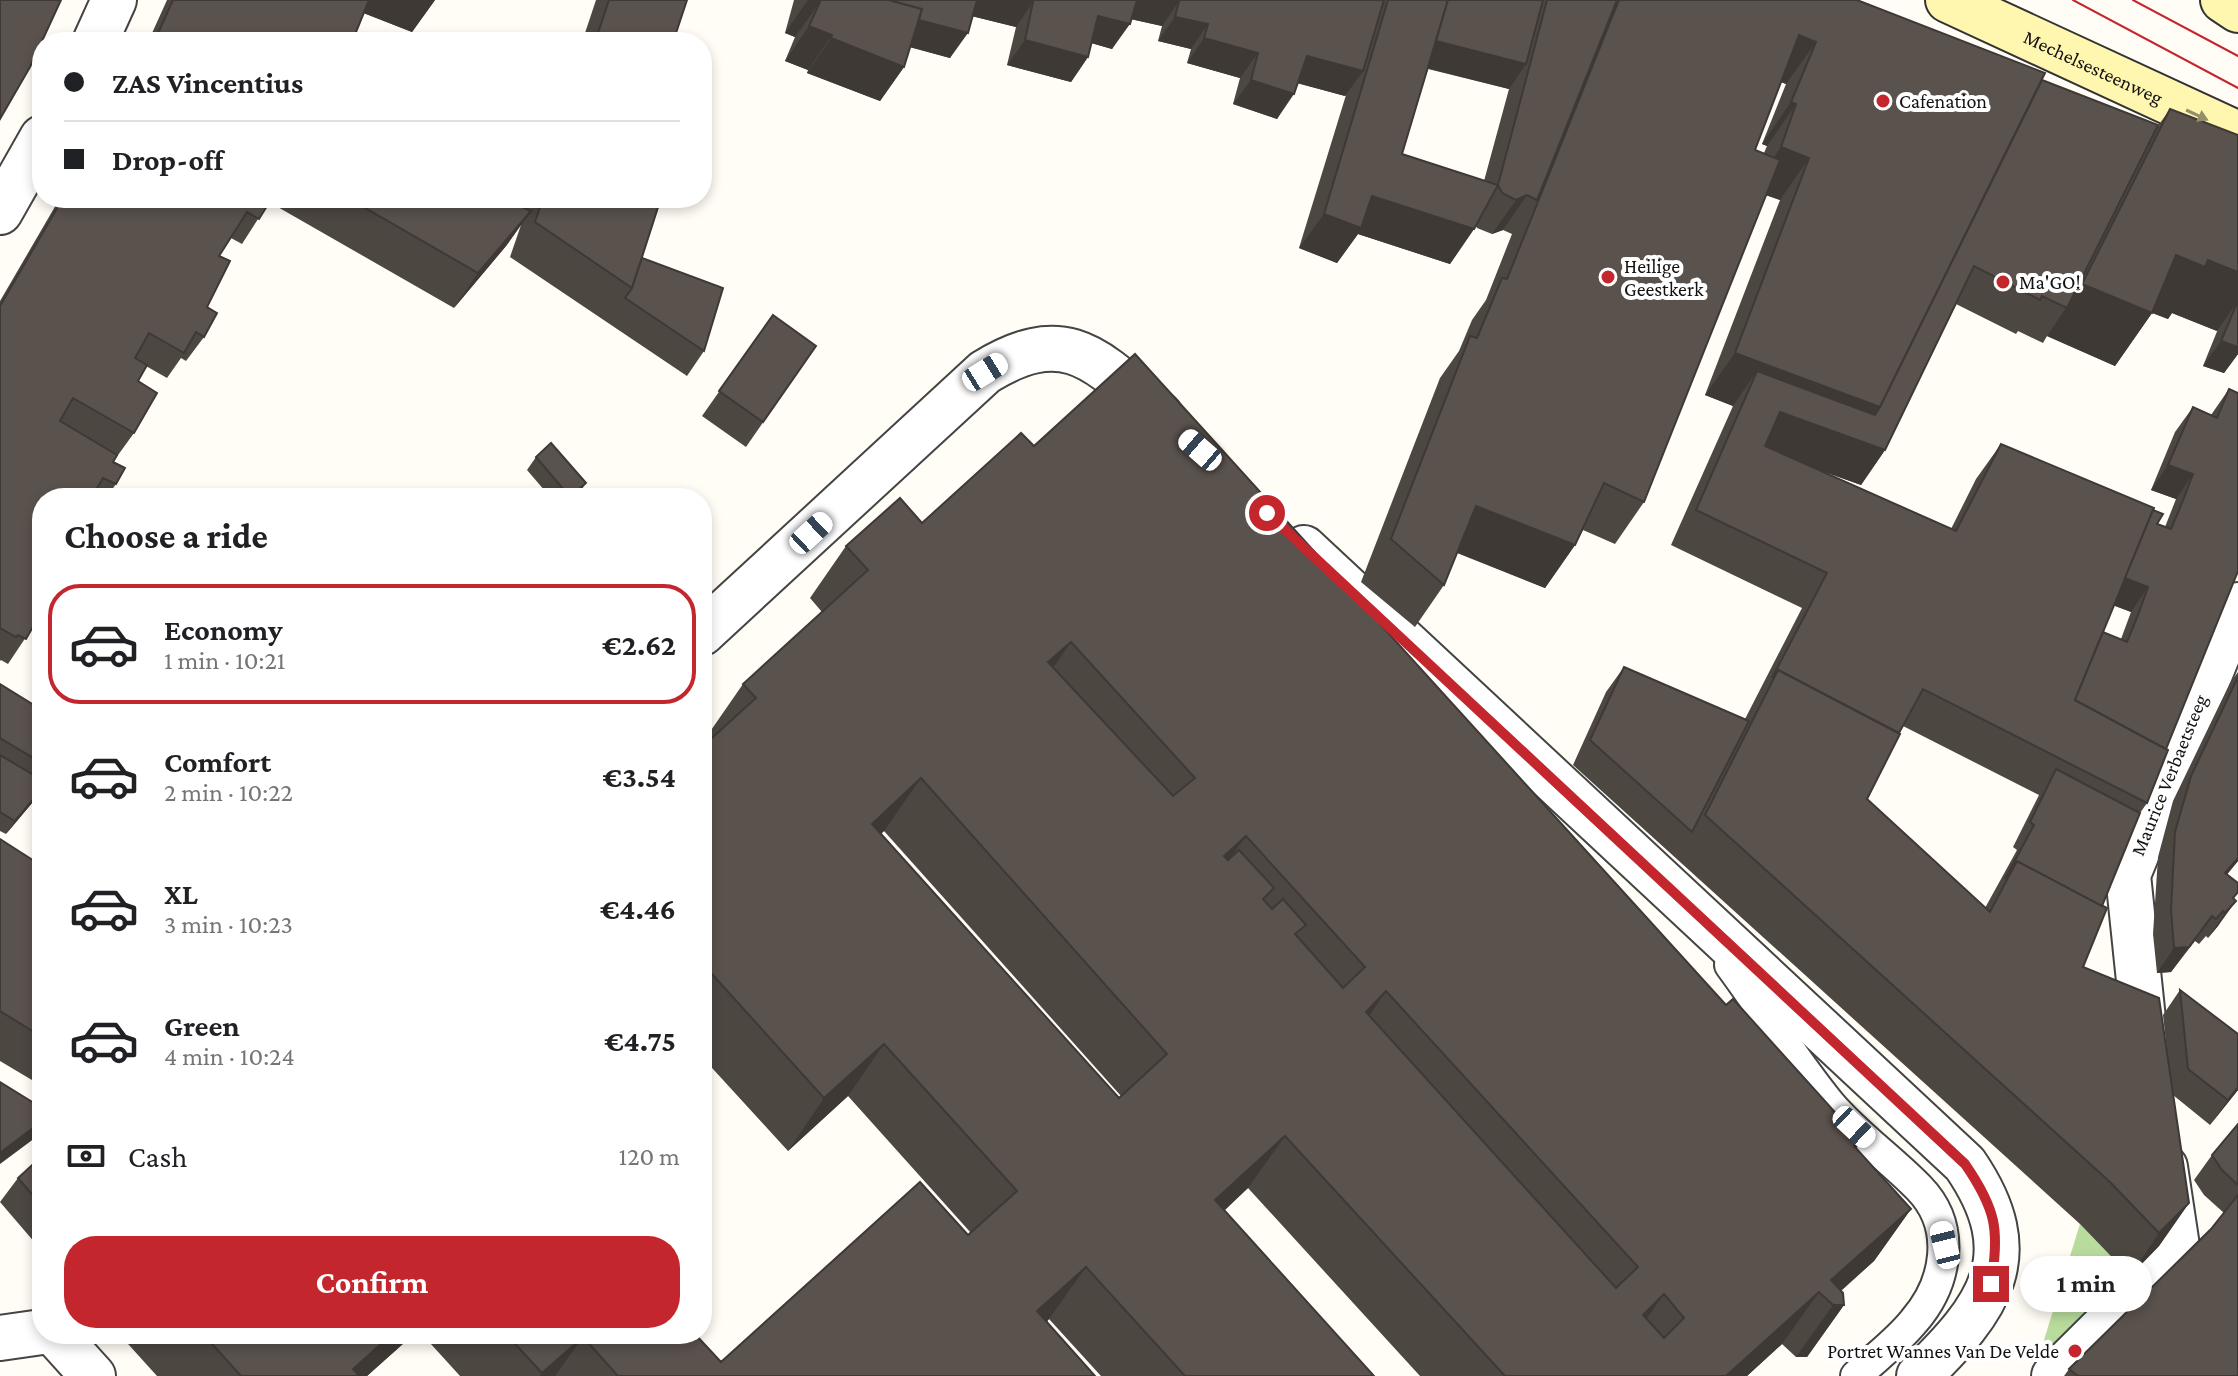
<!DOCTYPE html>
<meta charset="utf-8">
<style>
:root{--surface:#fff;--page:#f2f2f2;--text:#202124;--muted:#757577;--line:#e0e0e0;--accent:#c4262e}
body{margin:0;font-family:"Crimson Pro",serif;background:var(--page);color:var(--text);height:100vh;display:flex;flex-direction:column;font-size:30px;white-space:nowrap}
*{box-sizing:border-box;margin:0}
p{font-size:26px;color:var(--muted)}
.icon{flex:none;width:44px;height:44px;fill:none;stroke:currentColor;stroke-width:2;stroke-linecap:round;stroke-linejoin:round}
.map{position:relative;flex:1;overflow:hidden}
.details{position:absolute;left:32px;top:488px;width:680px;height:856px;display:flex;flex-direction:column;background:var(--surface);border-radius:32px;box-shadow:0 4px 12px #0003}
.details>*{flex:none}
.guide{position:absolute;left:32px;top:32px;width:680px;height:176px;border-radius:32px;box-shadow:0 4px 12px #0003;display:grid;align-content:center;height:176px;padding:0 32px;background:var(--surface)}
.end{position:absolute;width:36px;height:36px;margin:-18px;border:10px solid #c4262e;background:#fff;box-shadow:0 0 0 4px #fff}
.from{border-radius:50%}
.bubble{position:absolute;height:56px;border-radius:28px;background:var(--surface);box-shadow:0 4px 12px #0003;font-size:26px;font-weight:700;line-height:56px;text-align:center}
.car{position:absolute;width:24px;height:48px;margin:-24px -12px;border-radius:10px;box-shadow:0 0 6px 2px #0007;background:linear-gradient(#fff 24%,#345 0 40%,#fff 0 76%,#345 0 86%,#fff 0)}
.guide b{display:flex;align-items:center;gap:28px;height:76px;font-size:30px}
.guide b+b{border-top:2px solid var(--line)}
.guide i{width:20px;height:20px;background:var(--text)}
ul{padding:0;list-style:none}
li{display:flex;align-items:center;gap:24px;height:120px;margin:0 16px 12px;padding:0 16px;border:4px solid transparent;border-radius:32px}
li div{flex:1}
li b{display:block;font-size:30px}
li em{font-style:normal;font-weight:700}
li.current{border-color:var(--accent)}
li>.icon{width:72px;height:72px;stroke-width:1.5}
h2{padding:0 32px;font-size:36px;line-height:96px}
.pay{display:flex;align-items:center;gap:20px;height:88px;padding:0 32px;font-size:30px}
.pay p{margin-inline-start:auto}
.primary-button{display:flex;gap:16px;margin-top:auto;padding:16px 32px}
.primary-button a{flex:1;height:92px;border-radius:32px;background:var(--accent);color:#fff;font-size:32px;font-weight:700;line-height:92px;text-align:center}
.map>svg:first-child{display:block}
</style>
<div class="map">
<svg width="2238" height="1376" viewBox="0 0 2238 1376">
<rect width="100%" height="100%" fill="#fffdf5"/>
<!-- forest -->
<path fill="#b9dc9c" d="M2080,1224l50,52 -95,93z"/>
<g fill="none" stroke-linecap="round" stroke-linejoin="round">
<!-- service casing -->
<g stroke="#444" stroke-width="34">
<path id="service" d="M1730,965c34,46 64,95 100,139 26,31 61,55 89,84 38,39 28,95 -5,133 -16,20 -39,37 -58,55"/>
</g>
<!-- minor casing -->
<g stroke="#444" stroke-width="48">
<g id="minor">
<path d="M95,42l19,-42"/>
<path d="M0,212l42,-74"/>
<path d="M1304,548l661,616c63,92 24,144 -46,212"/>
<path d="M702,633l283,-261c82,-50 112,-12 175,43"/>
<path id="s1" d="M2146,1048l-18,-173 110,-270"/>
<path d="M55,1334l38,42"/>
<path d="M0,1338l42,-6"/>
<path d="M2054,1376l124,-123 -13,-86"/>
</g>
</g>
<!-- secondary casing -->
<g stroke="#333" stroke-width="48">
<g id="secondary">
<path id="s2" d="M1948,0l290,134"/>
<path d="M2223,0l15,10"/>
</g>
</g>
<!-- service -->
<use href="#service" stroke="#fff" stroke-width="30"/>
<!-- minor -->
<use href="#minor" stroke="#fff" stroke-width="44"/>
<!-- secondary -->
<use href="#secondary" stroke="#fff6b0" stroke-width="44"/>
<!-- tram -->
<g stroke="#c4262e" stroke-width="2">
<path d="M2073,0l165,88"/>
<path d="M2133,0l105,56"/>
</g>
</g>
<!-- wall -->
<g fill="#4d4742" fill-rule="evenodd">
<path d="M167,0h268l-23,32 -48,-19 -12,29h-204z"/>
<path d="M596,0h91l-14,42h-91z"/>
<path d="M794,0h1063l185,80 116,46 12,-17 68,26v219l-14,19 -21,-7 15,-37 -1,2 -45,-18 -4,6 -16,-6 -37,53 -68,-30 -4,7 -25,-12 -2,3 -60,-30 -71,146 -24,35 -45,-16 135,60 25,-50 25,-35 152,66 4,14 8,3 11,-28 -25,-9 24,-58 18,-25 18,8 18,-26 -63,360 -19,54 -7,10 -38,93 -19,61 85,93 -5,-45 17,-25 58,100 -28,35 -37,-30 16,108 -30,43 -29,30 -50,-52 -507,-459 33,-73 18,-25 121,52 57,-111 -131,-63 62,-139 -28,-11 75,-195 -14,-5 -122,307 -29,42 -32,-14 -8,15 -30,43 -88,-35 -13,32 -29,42 -54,-45 79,-204 19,-27 13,-31 14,-20 26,-66 -9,-4 -11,4 -15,-6 -1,-2 -26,38 -92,-30 -21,29 -38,-15 47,-153 -1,1 -47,-13 -21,36 -44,-15 7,-26 -53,-15 4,-14 -33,-8 4,-15 -31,-7 -19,30 -20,-6 -4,14 -17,25 -64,-17 9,-38 -44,-11 -22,42 -40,-11 -6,20 -24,34 -73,-28 1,-3 -23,-9 10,-24 -10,-4zM1428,69l81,20 -25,92 -82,-27zM1781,82l5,2 -24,60 5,2 -3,7 -9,-3zM2114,605l17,7 -10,27 -18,-7zM1903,726l136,69 -26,52 4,3 -32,58 -118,-109z"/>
<path d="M60,198h443l23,11 4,-11h131l-19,60 62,93 -17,25 -177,-119 11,-32 -15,21 -52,62 -185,-106 -27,42 -11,-6 -12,18 -12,51 -3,30 -18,24 -5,-3 -14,20 -21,-12 -8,15 -4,52 -21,29 3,22 -10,14h-64v136l-10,-6 -24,36 -7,-4 -1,1v-360z"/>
<path d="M773,315l43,31 -70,101 -44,-31z"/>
<path d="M1034,446l692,559 135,136 -5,8 55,60 -37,52 -33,30 3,14 -37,52h-11l-14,-13 -35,32h-327l-172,-188 -24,23 150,165h-273l-52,-57 -2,3 48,54h-635l-30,-33 6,-9h259l26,28 250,-129 -123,-137 -60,55 -86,-94v-310l8,-7 -3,-4 36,-52 79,-72 -12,-14 36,-52 76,-23zM884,831l237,265 -2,2 -238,-264z"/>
<path d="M536,457l41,39 -3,2h-23l-24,-28z"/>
<path d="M2238,672v189l-11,13 7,25 -16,27 -10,12 -2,-2 -7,8 -4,-3 -24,31 -14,1 -4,-39 5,-77 15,-56 57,-118z"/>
<path d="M0,684l42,26v81l-36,43 -6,-3z"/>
<path d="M0,839l42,27v220l-42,-25z"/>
<path d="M2238,1124v252h-174l5,-7 142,-140 13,-16 -20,-18 -10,-15 18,-25z"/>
<path d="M42,1156v95l-42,-49 18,-24z"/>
<path d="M119,1334h295l-47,42h-210z"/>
</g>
<!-- shaded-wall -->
<g fill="#3f3936">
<path d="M366,0h69l-23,32 -54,-21z"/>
<path d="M808,0h6l6,2 -25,35 -10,-4z"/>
<path d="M972,0h52l9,2 -17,25 -53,-13z"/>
<path d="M1134,0h42l3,1 -17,25 -41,-9z"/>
<path d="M882,11l86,22 -18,25 -85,-23z"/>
<path d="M1098,16l32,8 -18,25 -32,-9z"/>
<path d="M1175,17l33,7 -17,25 -33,-8z"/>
<path d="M809,26l23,9 -24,35 -23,-9z"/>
<path d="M1799,35l17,7 -30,42 -17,-7z"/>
<path d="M831,38l73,29 -24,34 -73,-28z"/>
<path d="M1204,38l54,15 -18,25 -53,-15z"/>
<path d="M1025,40l63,17 -17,25 -64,-17z"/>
<path d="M1432,40l94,24 -17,25 -94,-24z"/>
<path d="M1307,56l56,15 -18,25 -56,-15z"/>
<path d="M1251,80l43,14 -17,25 -44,-15z"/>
<path d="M1791,102l5,2 -29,42 -5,-2z"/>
<path d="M1781,147l28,11 -29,42 -29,-10z"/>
<path d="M1527,195l-24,35 -11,4 24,-34z"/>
<path d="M1372,196l102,33 -24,35 -92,-30 -21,29 -38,-15 25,-34z"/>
<path d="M531,211l-25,35 -52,62 24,-35z"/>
<path d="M2176,255l32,5 30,12v29l-21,30 -45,-18 -4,6 -28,-11z"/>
<path d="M2082,284l70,29 -37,53 -68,-30z"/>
<path d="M2221,341l17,6v7l-14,19 -21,-7z"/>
<path d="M1735,353l145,54 5,43 -24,35 -105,-38 1,-76 -24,35 -28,-11z"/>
<path d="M2168,465l25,9 -17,25 -25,-9z"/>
<path d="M586,483l-9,13 -3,2h-5z"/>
<path d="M1476,506l99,39 -30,43 -99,-40z"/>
<path d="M2122,577l26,10 -17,25 -27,-10z"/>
<path d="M1071,642l-36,52 13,-32z"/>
<path d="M921,778l-37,53 -49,45 37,-52z"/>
<path d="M42,789l-4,7 -32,38 9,-13z"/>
<path d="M1246,836l-37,52 15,-32z"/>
<path d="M2238,858v3l-30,37 17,-25z"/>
<path d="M2236,901l-18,25 -10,12 17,-25z"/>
<path d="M2212,916l-41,56 -14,1 17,-25z"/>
<path d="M1386,991l-36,53 16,-32z"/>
<path d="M884,1044l-36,52 -60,55 36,-53z"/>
<path d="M2238,1087v3l-28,35 18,-25z"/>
<path d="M42,1121v7l-7,10 -35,26v-11z"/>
<path d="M1285,1136l-37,52 -70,65 37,-53z"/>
<path d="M2189,1203l-30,43 -29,30 29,-43z"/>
<path d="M1911,1209l-37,52 -45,40 2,-21z"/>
<path d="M1086,1267l-37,52 -48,45 36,-53z"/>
<path d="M1819,1292l-37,52 -35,32h-21z"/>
<path d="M1664,1294l-37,53 16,-32z"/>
<path d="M1833,1305h11l-37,52h-11z"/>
<path d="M392,1334h22l-47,42h-19l5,-7z"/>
<path d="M583,1337l-28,39h-15l2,-3z"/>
</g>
<!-- building -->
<g fill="#5a524d" stroke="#3f3936" stroke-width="2" fill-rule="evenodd">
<path d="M0,0h61l-31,67 -30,52z"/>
<path d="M173,0h196l-17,42h-176l-16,-8 -6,8z"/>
<path d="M609,0h78l-14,42h-78z"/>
<path d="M814,0h75l33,9 -18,58 -73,-29 1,-3 -23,-9 11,-24z"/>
<path d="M889,0h88l-9,33 -49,-13 3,-11z"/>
<path d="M1024,0h113l-7,24 -32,-8 -10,41 -63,-17 8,-38z"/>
<path d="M1176,0h208l-21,71 -56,-15 -13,38 -43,-14 7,-27 -54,-15 4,-14 -33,-7 4,-16z"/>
<path d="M1388,0h60l-46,154 96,31 -24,44 -102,-33 -11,32 -37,-14z"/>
<path d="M1448,0h95l-17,64 -90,-23z"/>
<path d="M1547,0h70l-80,200 -10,-5 -11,5 -14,-7 -4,-8z"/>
<path d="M1619,0h238l188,73 -165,334 -145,-54 74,-195 -28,-11 15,-43 -5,-2 25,-60 -17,-7 -44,115 25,10 -136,342 -40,-19 -29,62 -99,-39 -32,79 -53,-46 79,-203 7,2 25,-60 5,1z"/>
<path d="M160,34l16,8h-20z"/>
<path d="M2042,80l116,45 -91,183 -25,-12 -2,4 -66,-34 -89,184 -105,-38 -15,34 191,85 45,-87 153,64 -79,192 93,50 -21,53 -224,-114 -24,44 -121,-63 -6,8 55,-105 -131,-63 61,-139 118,44 5,-8z"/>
<path d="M2170,109l68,26v137l-30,-12 -3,7 -29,-12 -24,58 -70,-29z"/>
<path d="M63,198h209l-13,21 -12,-7 -28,44 11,5 -23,46 10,6 -13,24 -8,-5 -12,21 -35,-20 -14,25 12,7 -9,16 19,12 -23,40 -61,-35 -13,23 57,34 -4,7 12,6 -9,16 -13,-6 -12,20h-49v113l-16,28 -8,-4 -2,2 -16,-9v-322z"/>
<path d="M348,198h155l28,13 -53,62z"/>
<path d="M543,198h118l-29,90 -97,-66z"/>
<path d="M642,258l81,30 -19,63 -79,-53 7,-10z"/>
<path d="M2238,301v46l-17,-6z"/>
<path d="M773,315l43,31 -53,76 -44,-31z"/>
<path d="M1135,354l591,651 7,-6 128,142 -7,5 57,63 -80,71 12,13 1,12h-11l-14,-13 -93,84h-221l-220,-240 -70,64 159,176h-189l-99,-109 -49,44 58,65h-477l-35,-39 -41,36 -36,-39h189l26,28 199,-180 48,53 49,-44 -133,-147 -60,54 -122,-135v-12l3,-3 -3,-4v-197l54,-49 -13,-14 125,-114 -22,-24 54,-48 22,25 99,-90 13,13zM1071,642l124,136 -22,18 -125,-134zM921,778l246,276 -48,44 -247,-274zM1246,836l119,131 -22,21 -48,-54 11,-9 -23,-26 -11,10 -9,-10 11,-11 -35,-38 -11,10 -4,-4zM1386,991l252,276 -22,21 -250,-276zM1664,1294l20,24 -20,20 -21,-23z"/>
<path d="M2229,389l9,4v178l-72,178 -91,-49 28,-68 24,10 11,-27 10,-28 -23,-9 28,-68 10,4 -6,10 14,5 11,-26 11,-29 -25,-9 25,-58 24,11z"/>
<path d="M551,443l35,40 -16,14 -34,-40z"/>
<path d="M1624,667l125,54 -57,111 -102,-92z"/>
<path d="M1778,670l122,64 -33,65 123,113 27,-51 90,47 -24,59 76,31 30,205 -30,30 -49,-51 -405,-367z"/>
<path d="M2238,677v181l-13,15 13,10v9l-5,6 3,3 -11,12 -2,-2 -7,8 -4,-3 -23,31 -15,1 -3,-38 4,-78 16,-56z"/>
<path d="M0,684l42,26v53l-42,-25z"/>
<path d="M0,755l42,25v9l-27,32 -15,-9z"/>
<path d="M2056,769l84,44 -38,93 -85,-45 -12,18 29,-54 -4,-3z"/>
<path d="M0,839l42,27v171l-42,-26z"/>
<path d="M2180,990l58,44v53l-10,13 -40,-31z"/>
<path d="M0,1082l42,26v13l-42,32z"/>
<path d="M2238,1124v61l-16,-15 -10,-15z"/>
<path d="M42,1156v50l-24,-28z"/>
<path d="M2238,1195v181h-160l-9,-7 142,-140z"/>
<path d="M203,1334h189l-39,35 6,7h-118z"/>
</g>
<!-- one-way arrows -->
<defs><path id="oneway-solid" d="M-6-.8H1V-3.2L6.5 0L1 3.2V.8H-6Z" transform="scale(2)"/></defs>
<use fill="#948f68" href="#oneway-solid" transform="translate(2197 115) rotate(25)"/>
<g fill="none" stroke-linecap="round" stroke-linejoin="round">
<!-- route -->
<path stroke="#c4262e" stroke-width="10" d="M1267,513l698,651c31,45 35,66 26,120"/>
</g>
<!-- markers -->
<g fill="#c4262e" stroke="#fff" stroke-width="3">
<circle cx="1883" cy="101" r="8"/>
<circle cx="1608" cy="277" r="8"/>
<circle cx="2003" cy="282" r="8"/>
<circle cx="2075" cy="1351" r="8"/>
</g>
<g text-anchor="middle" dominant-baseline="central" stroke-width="8" stroke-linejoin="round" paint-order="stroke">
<!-- street labels -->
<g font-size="20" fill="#111" stroke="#fff">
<text stroke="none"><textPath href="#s2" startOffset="160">Mechelsesteenweg</textPath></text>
<text stroke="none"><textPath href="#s1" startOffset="282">Maurice Verbaetsteeg</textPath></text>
</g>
<!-- poi labels -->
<g font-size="20" fill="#111" stroke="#fff" text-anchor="start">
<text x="1899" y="101">Cafenation</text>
<text x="1624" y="266">Heilige<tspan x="1624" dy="23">Geestkerk</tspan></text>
<text x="2019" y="282">Ma'GO!</text>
<text x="2059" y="1351" text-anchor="end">Portret Wannes Van De Velde</text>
</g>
</g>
</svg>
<i class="end from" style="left:1267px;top:513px"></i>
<i class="end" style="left:1991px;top:1284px"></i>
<div class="bubble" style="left:2020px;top:1256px;width:132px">1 min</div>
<i class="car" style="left:985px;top:372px;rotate:58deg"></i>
<i class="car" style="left:1200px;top:450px;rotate:311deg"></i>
<i class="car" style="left:811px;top:533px;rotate:47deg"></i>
<i class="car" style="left:1854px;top:1127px;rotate:133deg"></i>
<i class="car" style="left:1945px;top:1245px;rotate:346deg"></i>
<div class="guide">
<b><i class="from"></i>ZAS Vincentius</b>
<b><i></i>Drop-off</b>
</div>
<section class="details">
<h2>Choose a ride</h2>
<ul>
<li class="current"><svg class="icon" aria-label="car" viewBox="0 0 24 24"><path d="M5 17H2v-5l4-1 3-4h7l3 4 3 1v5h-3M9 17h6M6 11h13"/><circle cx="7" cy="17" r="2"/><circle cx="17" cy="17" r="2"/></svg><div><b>Economy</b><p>1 min · 10:21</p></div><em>€2.62</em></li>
<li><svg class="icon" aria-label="car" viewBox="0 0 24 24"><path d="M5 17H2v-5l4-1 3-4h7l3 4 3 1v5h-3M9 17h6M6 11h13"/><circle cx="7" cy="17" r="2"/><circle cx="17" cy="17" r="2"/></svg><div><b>Comfort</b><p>2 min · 10:22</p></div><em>€3.54</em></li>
<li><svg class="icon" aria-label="car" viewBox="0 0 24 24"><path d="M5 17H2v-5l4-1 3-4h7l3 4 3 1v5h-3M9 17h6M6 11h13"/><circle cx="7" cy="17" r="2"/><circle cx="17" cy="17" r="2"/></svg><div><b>XL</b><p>3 min · 10:23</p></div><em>€4.46</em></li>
<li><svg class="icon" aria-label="car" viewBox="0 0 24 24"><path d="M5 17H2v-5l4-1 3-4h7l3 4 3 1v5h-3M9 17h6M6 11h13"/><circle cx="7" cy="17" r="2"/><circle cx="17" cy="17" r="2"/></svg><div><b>Green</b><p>4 min · 10:24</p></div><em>€4.75</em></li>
</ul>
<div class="pay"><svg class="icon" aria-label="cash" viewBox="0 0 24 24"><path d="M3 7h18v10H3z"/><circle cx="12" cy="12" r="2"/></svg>Cash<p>120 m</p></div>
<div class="primary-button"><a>Confirm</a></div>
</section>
</div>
